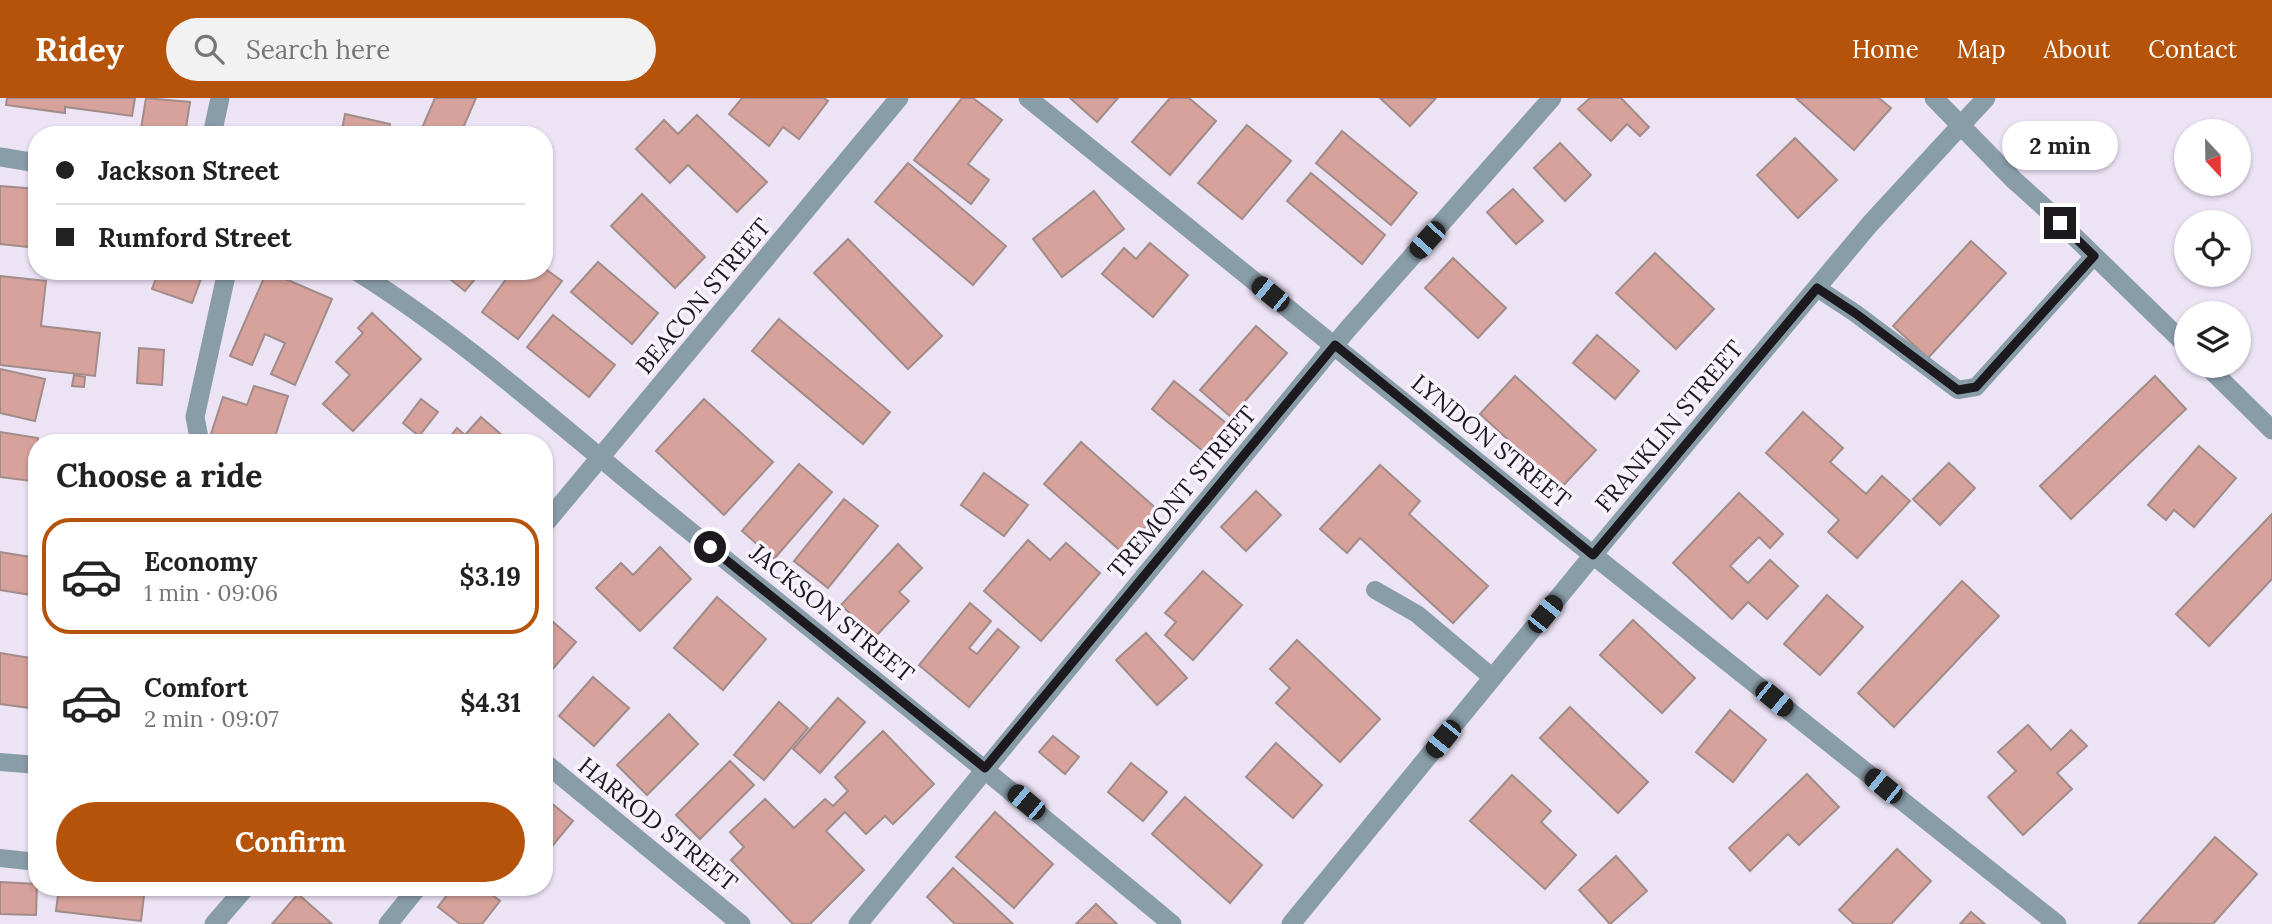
<!DOCTYPE html>
<meta charset="utf-8">
<style>
:root{--surface:#fff;--page:#f2f2f2;--text:#222;--muted:#767676;--line:#e0e0e0;--accent:#b45309}
body{margin:0;font-family:Lora,serif;background:var(--page);color:var(--text);height:100vh;display:flex;flex-direction:column;font-size:26px;white-space:nowrap}
*{box-sizing:border-box;margin:0}
p{font-size:23px;color:var(--muted)}
.icon{flex:none;width:38px;height:38px;fill:none;stroke:currentColor;stroke-width:2;stroke-linecap:round;stroke-linejoin:round}
.map{position:relative;flex:1;overflow:hidden}
.drawer{position:absolute;left:28px;top:336px;width:525px;height:462px;display:flex;flex-direction:column;background:var(--surface);border-radius:28px;box-shadow:0 2px 5px #0004}
.drawer>*{flex:none}
.top-card{position:absolute;left:28px;top:28px;width:525px;height:154px;border-radius:28px;box-shadow:0 2px 5px #0004;display:grid;align-content:center;height:154px;padding:0 28px;background:var(--surface)}
.needle{width:46px;rotate:158deg}
.fabs{position:absolute;left:2174px;top:21px;display:grid;gap:14px}
.fabs a{display:grid;place-items:center;width:77px;height:77px;border-radius:50%;background:var(--surface);box-shadow:0 2px 5px #0004;font-size:35px}
.end{position:absolute;width:32px;height:32px;margin:-16px;border:9px solid #1c191f;background:#fff;box-shadow:0 0 0 4px #fff}
.from{border-radius:50%}
.bubble{position:absolute;height:49px;border-radius:24px;background:var(--surface);box-shadow:0 2px 5px #0004;font-size:23px;font-weight:700;line-height:49px;text-align:center}
.car{position:absolute;width:21px;height:42px;margin:-21px -10px;border-radius:9px;box-shadow:0 0 5px 2px #0007;background:linear-gradient(#222 24%,#8ab4d8 0 40%,#222 0 76%,#8ab4d8 0 86%,#222 0)}
.top-card b{display:flex;align-items:center;gap:24px;height:66px;font-size:26px}
.top-card b+b{border-top:2px solid var(--line)}
.top-card i{width:18px;height:18px;background:var(--text)}
ul{padding:0;list-style:none}
li{display:flex;align-items:center;gap:21px;height:116px;margin:0 14px 10px;padding:0 14px;border:4px solid transparent;border-radius:28px}
li div{flex:1}
li b{display:block;font-size:26px}
li em{font-style:normal;font-weight:700}
li.active{border-color:var(--accent)}
li>.icon{width:63px;height:63px;stroke-width:1.5}
h2{padding:0 28px;font-size:32px;line-height:84px}
.button{display:flex;gap:14px;margin-top:auto;padding:14px 28px}
.button a{flex:1;height:80px;border-radius:42px;background:var(--accent);color:#fff;font-size:28px;font-weight:700;line-height:80px;text-align:center}
header{display:flex;align-items:center;gap:42px;box-sizing:border-box;height:98px;padding:0 35px;background:var(--accent);color:#fff}
header strong{font-size:33px}
nav{display:flex;gap:38px;margin-inline-start:auto;font-size:24px}
.search{width:490px;height:63px;background:var(--page);display:flex;align-items:center;gap:18px;box-sizing:border-box;padding:0 24px;border-radius:38px;color:var(--muted);font-size:26px}
.map>svg:first-child{display:block}
</style>
<header>
<strong>Ridey</strong>
<div class="search"><svg class="icon" aria-label="search" viewBox="0 0 24 24"><circle cx="10" cy="10" r="6"/><path d="M15 15l6 6"/></svg>Search here</div>
<nav><a>Home</a><a>Map</a><a>About</a><a>Contact</a></nav>
</header>
<div class="map">
<svg width="2272" height="826" viewBox="0 0 2272 826">
<rect width="100%" height="100%" fill="#ece3f5"/>
<!-- building -->
<g fill="#d6a29b" stroke="#a18c8a" stroke-width="2">
<path d="M7,0h128l-3,18 -67,-9v6l-59,-8z"/>
<path d="M146,0l44,4 -5,33h-45z"/>
<path d="M435,0h41l-16,37h-41z"/>
<path d="M742,0h82l4,3 -29,38 -16,-12 -14,19 -40,-32z"/>
<path d="M962,0h11l29,22 -34,44 21,16 -18,24 -57,-44z"/>
<path d="M1070,0h48l-21,24z"/>
<path d="M1170,0h19l27,23 -46,54 -38,-33z"/>
<path d="M1380,0h56l-26,28z"/>
<path d="M1590,0h31l28,29 -9,9 -13,-12 -16,17 -33,-32z"/>
<path d="M1796,0h83l12,10 -37,42z"/>
<path d="M345,16l45,10 -2,11h-47z"/>
<path d="M697,17l70,67 -30,30 -49,-47 -18,18 -34,-34 28,-29 14,14z"/>
<path d="M1247,27l44,36 -49,58 -44,-36z"/>
<path d="M1342,33l75,62 -26,32 -75,-62z"/>
<path d="M1795,40l42,42 -39,38 -41,-43z"/>
<path d="M1560,45l31,32 -26,26 -31,-33z"/>
<path d="M908,65l98,83 -33,39 -98,-83z"/>
<path d="M1311,75l74,62 -23,29 -75,-63z"/>
<path d="M0,88l37,3v59l-37,-4z"/>
<path d="M1513,91l30,32 -27,23 -29,-32z"/>
<path d="M1094,93l30,38 -62,48 -29,-38z"/>
<path d="M642,96l63,63 -30,31 -64,-62z"/>
<path d="M848,141l94,97 -34,33 -94,-96z"/>
<path d="M1971,143l35,32 -78,85 -35,-32z"/>
<path d="M1150,145l38,32 -35,42 -51,-43 22,-26 12,11z"/>
<path d="M1655,155l59,56 -38,40 -60,-56z"/>
<path d="M1453,160l53,50 -28,30 -53,-50z"/>
<path d="M598,164l60,51 -26,31 -61,-52z"/>
<path d="M544,170l18,13 -44,58 -36,-27 30,-41h32z"/>
<path d="M159,173h45l-12,32 -40,-14z"/>
<path d="M267,173l65,28 -37,86 -24,-11 14,-31 -20,-9 -13,31 -22,-9z"/>
<path d="M440,173h38l2,2 -15,18z"/>
<path d="M0,178l46,5 -5,45 59,7 -5,43 -95,-11z"/>
<path d="M372,215l49,46 -68,72 -30,-27 27,-29 -14,-13 27,-29 -5,-5z"/>
<path d="M553,217l62,50 -26,32 -62,-50z"/>
<path d="M779,221l111,93 -27,32 -111,-93z"/>
<path d="M1256,228l31,27 -56,64 -31,-27z"/>
<path d="M1597,237l42,36 -24,28 -42,-36z"/>
<path d="M139,250l25,2 -2,35 -25,-2z"/>
<path d="M0,271l45,10 -10,42 -35,-8z"/>
<path d="M74,277l11,2 -1,10 -12,-1z"/>
<path d="M1515,278l81,74 -35,38 -81,-74z"/>
<path d="M2155,278l31,33 -115,110 -31,-33z"/>
<path d="M1174,283l52,42 -23,28 -51,-42z"/>
<path d="M254,288l34,10 -15,47h-45l-18,-6 13,-40 24,8z"/>
<path d="M421,301l17,13 -19,24 -16,-13z"/>
<path d="M704,301l69,63 -49,53 -68,-64z"/>
<path d="M1803,314l40,36 -13,14 36,32 16,-18 28,25 -53,57 -29,-26 11,-12 -73,-67z"/>
<path d="M481,319l30,26h-66l12,-15 8,7z"/>
<path d="M0,334l38,6 -7,43 -31,-4z"/>
<path d="M1081,344l78,69 -36,42 -79,-69z"/>
<path d="M2199,348l37,32 -42,49 -20,-17 -8,10 -18,-15z"/>
<path d="M1949,365l26,25 -35,37 -27,-26z"/>
<path d="M799,366l33,28 -58,67 -32,-28z"/>
<path d="M1380,367l40,36 -11,13 79,72 -35,37 -93,-85 -13,15 -27,-24z"/>
<path d="M984,375l44,32 -24,31 -43,-31z"/>
<path d="M1256,393l25,24 -35,36 -25,-24z"/>
<path d="M1739,395l44,41 -13,14 -11,-11 -29,29 18,17 22,-23 28,26 -31,33 -19,-17 -16,17 -59,-56z"/>
<path d="M844,401l34,27 -50,62 -34,-27z"/>
<path d="M2272,416v65l-63,67 -33,-32z"/>
<path d="M1028,442l22,20 16,-17 34,30 -59,68 -57,-50z"/>
<path d="M898,446l24,24 -23,24 10,9 -34,36 -34,-32z"/>
<path d="M660,449l31,32 -51,52 -44,-43 25,-25 12,12z"/>
<path d="M0,454l37,6v38l-37,-6z"/>
<path d="M1203,473l39,34 -49,55 -28,-25 11,-13 -11,-9z"/>
<path d="M1962,483l37,35 -105,111 -36,-34z"/>
<path d="M1827,497l36,32 -43,48 -36,-31z"/>
<path d="M717,499l49,42 -43,51 -49,-42z"/>
<path d="M970,505l21,18 -22,27 8,6 21,-25 21,18 -50,60 -50,-42z"/>
<path d="M544,516l32,28 -32,37z"/>
<path d="M1633,522l62,58 -33,35 -62,-58z"/>
<path d="M1146,535l41,45 -30,27 -41,-45z"/>
<path d="M1297,542l83,79 -40,43 -64,-59 14,-15 -20,-19z"/>
<path d="M0,555l37,6v50l-37,-5z"/>
<path d="M593,579l36,31 -35,38 -35,-30z"/>
<path d="M838,600l27,24 -45,51 -27,-24z"/>
<path d="M779,604l29,26 -44,52 -30,-25z"/>
<path d="M1570,609l78,75 -30,31 -78,-75z"/>
<path d="M1730,612l36,30 -33,42 -37,-30z"/>
<path d="M669,616l29,30 -51,51 -30,-30z"/>
<path d="M2028,627l23,25 20,-20 16,16 -30,27 15,16 -49,46 -35,-38 28,-26 -18,-19z"/>
<path d="M883,633l51,53 -41,40 -8,-8 -19,18 -21,-22 -19,19 38,39 -54,54h-17l-62,-64 13,-13 -14,-15 35,-33 29,29 31,-29 8,7 15,-15 -13,-14z"/>
<path d="M1053,638l26,21 -14,17 -26,-22z"/>
<path d="M1276,645l46,42 -29,33 -47,-41z"/>
<path d="M730,663l24,24 -54,54 -24,-24z"/>
<path d="M1131,665l36,29 -24,29 -35,-29z"/>
<path d="M1807,676l32,33 -40,38 -11,-11 -38,37 -21,-23z"/>
<path d="M1512,677l39,36 -10,11 35,33 -31,34 -75,-68z"/>
<path d="M544,699l29,24 -29,35z"/>
<path d="M1185,699l77,68 -32,38 -78,-69z"/>
<path d="M995,714l58,52 -39,44 -58,-51z"/>
<path d="M2215,739l42,37 -44,50 -74,-1z"/>
<path d="M1897,751l34,32 -40,43h-37l-15,-14z"/>
<path d="M1616,758l31,35 -37,33 -31,-34z"/>
<path d="M953,770l60,56h-58l-28,-27z"/>
<path d="M0,784l37,2 -1,31 -36,-1z"/>
<path d="M59,789h86l-4,34 -85,-10z"/>
<path d="M376,789h16l-6,8z"/>
<path d="M453,789h29l18,14 -18,23h-22l-22,-17z"/>
<path d="M298,796l34,30h-60z"/>
<path d="M1096,806l21,20h-41z"/>
<path d="M1971,814l14,12h-25z"/>
</g>
<g fill="none" stroke-linecap="round" stroke-linejoin="round">
<!-- service -->
<g stroke="#899da9" stroke-width="18">
<path d="M1817,190l38,25 103,77 18,-3 118,-131"/>
<path d="M1375,492l42,24 76,64"/>
<path d="M0,664l37,3"/>
<path d="M0,760l37,4"/>
</g>
<!-- minor -->
<g stroke="#899da9" stroke-width="19">
<path d="M1028,0l531,430 498,396"/>
<path d="M1934,0l80,82 30,27 142,138"/>
<path d="M212,37l8,-37"/>
<path d="M0,59l37,6"/>
<path d="M356,173c109,68 204,155 304,236 172,138 343,277 512,417"/>
<path d="M2207,268l65,64"/>
<path d="M200,345l-5,-26 32,-146"/>
<path d="M544,427l355,-427"/>
<path d="M544,664l197,162"/>
<path d="M214,826l32,-37"/>
<path d="M388,826l30,-37"/>
<path d="M858,826l489,-594 205,-232"/>
</g>
<!-- tertiary -->
<path stroke="#899da9" stroke-width="19" d="M1291,826l316,-386 263,-314 116,-126"/>
</g>
<g fill="none" stroke-linecap="round" stroke-linejoin="round">
<!-- route -->
<path stroke="#1c191f" stroke-width="9" d="M710,449l275,221 350,-423 258,210 224,-267 38,25 103,77 18,-3 118,-131 -34,-33"/>
</g>
<g text-anchor="middle" dominant-baseline="central" stroke-width="7" stroke-linejoin="round" paint-order="stroke">
<!-- street labels -->
<g font-size="24" fill="#1c191f" stroke="#f8f2fd">
<text transform="translate(703 198) rotate(-50)">BEACON STREET</text>
<text transform="translate(1669 328) rotate(-50)">FRANKLIN STREET</text>
<text transform="translate(1491 343) rotate(39)">LYNDON STREET</text>
<text transform="translate(1182 394) rotate(-50)">TREMONT STREET</text>
<text transform="translate(832 515) rotate(39)">JACKSON STREET</text>
<text transform="translate(658 726) rotate(39)">HARROD STREET</text>
</g>
</g>
</svg>
<div class="fabs">
<a><svg class="needle" viewBox="-14 -14 28 28"><path d="M0-13l5 13h-10z" fill="#e53935"/><path d="M0 13l5-13h-10z" fill="#767676"/></svg></a>
<a><svg class="icon" aria-label="locate" viewBox="0 0 24 24"><circle cx="12" cy="12" r="6"/><path d="M12 2v4M12 18v4M2 12h4M18 12h4"/></svg></a>
<a><svg class="icon" aria-label="layers" viewBox="0 0 24 24"><path d="M12 4l9 5-9 5-9-5zM3 14l9 5 9-5"/></svg></a>
</div>
<i class="end from" style="left:710px;top:449px"></i>
<i class="end" style="left:2060px;top:125px"></i>
<div class="bubble" style="left:2002px;top:23px;width:116px">2 min</div>
<i class="car" style="left:1427px;top:142px;rotate:222deg"></i>
<i class="car" style="left:1270px;top:196px;rotate:309deg"></i>
<i class="car" style="left:1545px;top:516px;rotate:39deg"></i>
<i class="car" style="left:1774px;top:601px;rotate:129deg"></i>
<i class="car" style="left:1443px;top:641px;rotate:219deg"></i>
<i class="car" style="left:1883px;top:688px;rotate:309deg"></i>
<i class="car" style="left:1026px;top:704px;rotate:310deg"></i>
<div class="top-card">
<b><i class="from"></i>Jackson Street</b>
<b><i></i>Rumford Street</b>
</div>
<section class="drawer">
<h2>Choose a ride</h2>
<ul>
<li class="active"><svg class="icon" aria-label="car" viewBox="0 0 24 24"><path d="M5 17H2v-5l4-1 3-4h7l3 4 3 1v5h-3M9 17h6M6 11h13"/><circle cx="7" cy="17" r="2"/><circle cx="17" cy="17" r="2"/></svg><div><b>Economy</b><p>1 min · 09:06</p></div><em>$3.19</em></li>
<li><svg class="icon" aria-label="car" viewBox="0 0 24 24"><path d="M5 17H2v-5l4-1 3-4h7l3 4 3 1v5h-3M9 17h6M6 11h13"/><circle cx="7" cy="17" r="2"/><circle cx="17" cy="17" r="2"/></svg><div><b>Comfort</b><p>2 min · 09:07</p></div><em>$4.31</em></li>
</ul>
<div class="button"><a>Confirm</a></div>
</section>
</div>
